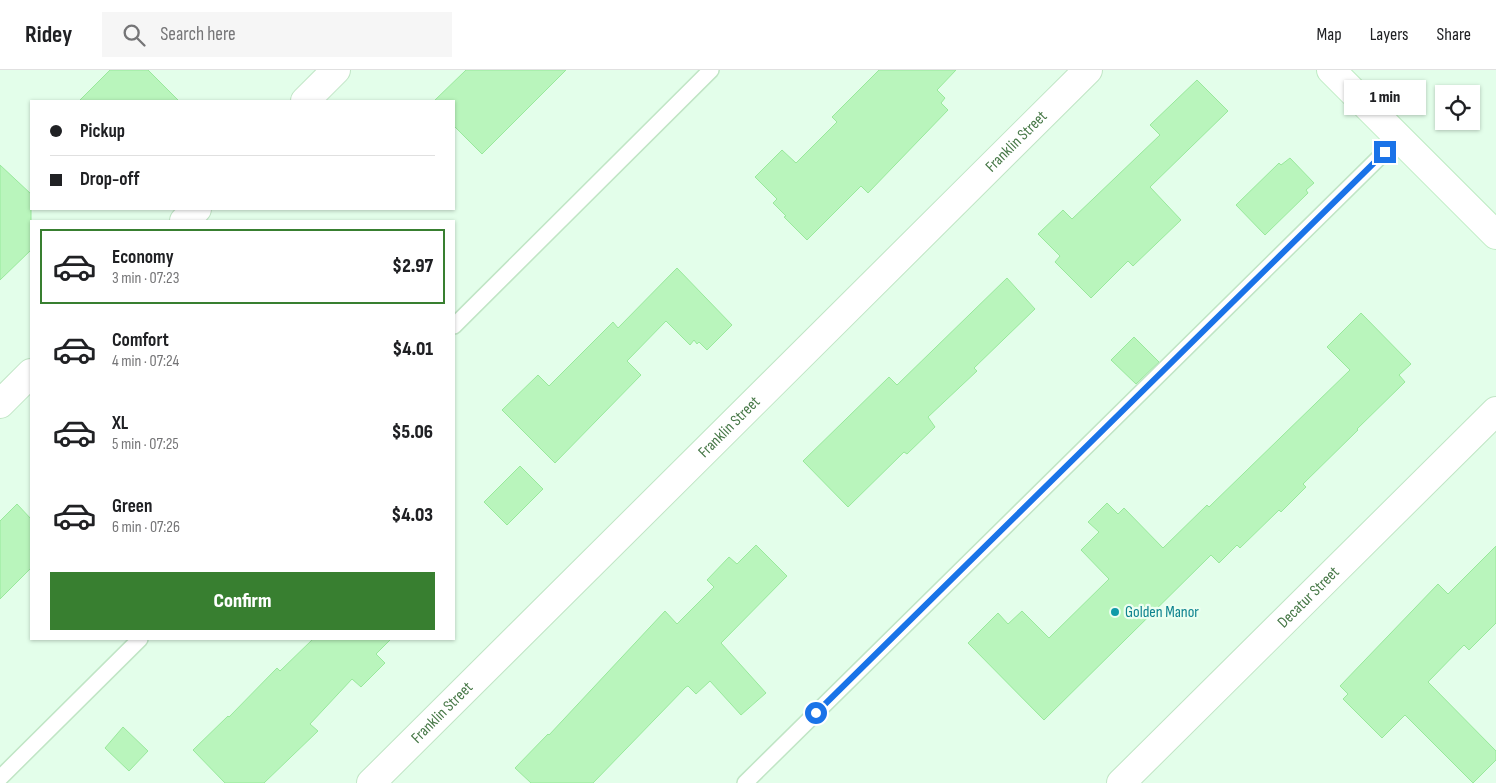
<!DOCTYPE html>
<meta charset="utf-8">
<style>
:root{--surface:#fff;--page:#f6f6f6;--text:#202124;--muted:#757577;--line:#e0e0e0;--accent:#387f30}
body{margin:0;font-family:"Sofia Sans Condensed",sans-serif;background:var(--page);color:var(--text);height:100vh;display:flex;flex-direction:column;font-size:19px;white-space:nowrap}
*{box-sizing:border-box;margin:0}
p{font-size:16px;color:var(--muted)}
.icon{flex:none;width:28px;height:28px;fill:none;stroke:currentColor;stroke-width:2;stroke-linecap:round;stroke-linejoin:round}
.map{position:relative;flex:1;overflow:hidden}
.side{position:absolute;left:30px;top:150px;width:425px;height:420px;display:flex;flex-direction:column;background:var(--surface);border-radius:0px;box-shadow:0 1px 4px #0004}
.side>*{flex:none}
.hud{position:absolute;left:30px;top:30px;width:425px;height:110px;border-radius:0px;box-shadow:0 1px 4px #0004;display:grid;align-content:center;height:110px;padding:0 20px;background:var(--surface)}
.fabs{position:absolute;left:1435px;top:15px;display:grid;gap:10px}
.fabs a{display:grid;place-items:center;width:45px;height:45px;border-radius:0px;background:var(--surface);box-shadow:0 1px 4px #0004;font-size:25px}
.end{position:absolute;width:22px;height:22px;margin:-11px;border:6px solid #1a73e8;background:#fff;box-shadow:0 0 0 2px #fff}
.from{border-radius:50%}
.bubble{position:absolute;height:35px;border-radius:0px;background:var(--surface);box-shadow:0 1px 4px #0004;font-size:16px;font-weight:800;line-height:35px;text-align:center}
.hud b{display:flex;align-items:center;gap:18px;height:48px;font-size:19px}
.hud b+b{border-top:1px solid var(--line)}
.hud i{width:12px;height:12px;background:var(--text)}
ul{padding:9px 0 0;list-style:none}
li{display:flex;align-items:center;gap:15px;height:75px;margin:0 10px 8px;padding:0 10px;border:2px solid transparent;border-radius:0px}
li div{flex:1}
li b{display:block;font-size:19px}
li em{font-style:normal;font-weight:800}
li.selected{border-color:var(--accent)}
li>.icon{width:45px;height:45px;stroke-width:1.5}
.action{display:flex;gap:10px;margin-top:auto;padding:10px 20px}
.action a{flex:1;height:58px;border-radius:0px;background:var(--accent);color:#fff;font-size:20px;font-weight:800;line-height:58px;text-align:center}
header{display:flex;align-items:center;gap:30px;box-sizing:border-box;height:70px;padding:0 25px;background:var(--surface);border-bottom:1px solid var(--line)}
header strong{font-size:24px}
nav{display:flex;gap:28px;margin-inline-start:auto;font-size:18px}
.search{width:350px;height:45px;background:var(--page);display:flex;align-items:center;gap:12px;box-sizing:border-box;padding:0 18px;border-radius:0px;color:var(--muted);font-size:19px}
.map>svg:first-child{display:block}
</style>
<header>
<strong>Ridey</strong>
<div class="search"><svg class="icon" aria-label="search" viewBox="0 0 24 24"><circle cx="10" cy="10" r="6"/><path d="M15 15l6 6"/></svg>Search here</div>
<nav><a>Map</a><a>Layers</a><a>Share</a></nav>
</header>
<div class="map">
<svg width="1496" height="713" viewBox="0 0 1496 713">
<rect width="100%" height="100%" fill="#e3feea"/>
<!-- building -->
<g fill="#b9f5bc" stroke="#98e99b">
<path d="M110,0h38l31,31h-100z"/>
<path d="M466,0h100l-84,84 -28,-28v-25h-20z"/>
<path d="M879,0h77l-19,20 8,8 -4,5 7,7 -80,83 -7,-7 -54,54 -23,-23 2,-1 -13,-13 4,-4 -22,-22 27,-27 14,13 41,-41 -5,-5z"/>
<path d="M1197,10l31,31 -78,76 31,33 -48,46 -5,-5 -37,37 -36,-36 5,-6 -22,-22 25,-24 9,9 88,-84 -10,-10z"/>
<path d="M1290,88l24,25 -8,7 2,3 -43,42 -29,-30 43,-42 2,2z"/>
<path d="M0,95l31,29v56l-31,30z"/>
<path d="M677,198l55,57 -25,25 -8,-8 -2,2 -3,-4 -4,5 -24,-24 -39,40 14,14 -86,88 -53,-53 36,-35 11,11 64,-64 5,6z"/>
<path d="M1007,208l28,31 -61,59 3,3 -49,46 7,10 -28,27 -3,-2 -56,55 -45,-46 86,-84 8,8z"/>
<path d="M1361,243l50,51 -12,11 6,7 -48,47 1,1 -55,54 3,3 -25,25 -2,-2 -39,38 -3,-3 -18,18 -8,-8 -167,165 -76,-77 30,-30 10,11 14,-13 27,27 60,-59 -28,-29 18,-18 -11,-10 19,-19 11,11 6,-6 39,40 44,-43 2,2 141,-137 -23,-23z"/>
<path d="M1134,267l25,25 -23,22 -25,-24z"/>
<path d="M520,396l23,23 -36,36 -23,-23z"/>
<path d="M17,434l14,15v49l-31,31v-78z"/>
<path d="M756,475l31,31 -66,67 45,50 -25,22 -31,-34 -14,13 -8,-8 -2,1 -93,96h-62l-16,-15 33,-34 1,1 116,-124 12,13 37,-37 -7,-7 22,-23 8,7z"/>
<path d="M1496,476v77l-27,27 -5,-5 -36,37 68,69v9l-23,23 -68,-68 -23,23 -39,-39 5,-5 -8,-8 98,-102 10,10z"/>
<path d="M313,569h78l-15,15 9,9 -24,24 -9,-8 -42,45 8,7 -54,52h-39l-32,-33 35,-34 1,1 48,-49 3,3z"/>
<path d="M123,657l25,24 -19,20 -24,-23z"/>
</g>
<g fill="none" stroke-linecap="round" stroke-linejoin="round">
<!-- lane casing -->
<g stroke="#c0e5c5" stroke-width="18">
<g id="lane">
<path d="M454,256l257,-256"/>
<path d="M0,708l140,-139"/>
<path d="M745,713l654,-645"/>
</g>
</g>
<!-- street casing -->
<g stroke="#c0e5c5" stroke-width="30">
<g id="street">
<path d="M305,31l31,-31"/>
<path d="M184,151l13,-12"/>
<path d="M0,334l31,-31"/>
<path id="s1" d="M371,713l717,-713"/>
<path id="s2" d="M1121,713l375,-372"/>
</g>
</g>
<!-- secondary casing -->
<g stroke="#beebc3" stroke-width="30">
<path id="secondary" d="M1331,0l165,165"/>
</g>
<!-- lane -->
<use href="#lane" stroke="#fff" stroke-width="15"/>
<!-- street -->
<use href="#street" stroke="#fff" stroke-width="28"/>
<!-- secondary -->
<use href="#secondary" stroke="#fff" stroke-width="28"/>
</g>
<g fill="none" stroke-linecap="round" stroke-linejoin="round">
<!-- route -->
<path stroke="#1a73e8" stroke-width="6" d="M816,643l569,-561"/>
</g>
<!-- markers -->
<circle fill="#0f9aa8" stroke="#ebfff0" stroke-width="2" cx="1115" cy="542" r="5"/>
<g text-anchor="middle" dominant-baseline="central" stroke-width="4.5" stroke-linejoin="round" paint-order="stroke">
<!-- street labels -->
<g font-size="16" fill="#477847" stroke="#ebfff0">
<text stroke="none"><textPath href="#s1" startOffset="910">Franklin Street</textPath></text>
<text stroke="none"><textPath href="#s1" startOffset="505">Franklin Street</textPath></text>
<text stroke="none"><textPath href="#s2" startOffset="264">Decatur Street</textPath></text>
<text stroke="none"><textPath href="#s1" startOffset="100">Franklin Street</textPath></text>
</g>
<!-- culture labels -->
<g font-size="16" fill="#0d838f" stroke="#ebfff0" text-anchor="start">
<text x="1125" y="542">Golden Manor</text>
</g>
</g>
</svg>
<div class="fabs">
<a><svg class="icon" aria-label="locate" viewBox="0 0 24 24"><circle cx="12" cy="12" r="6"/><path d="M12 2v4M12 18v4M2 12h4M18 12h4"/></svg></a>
</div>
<i class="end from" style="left:816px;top:643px"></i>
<i class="end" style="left:1385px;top:82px"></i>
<div class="bubble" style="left:1344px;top:10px;width:82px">1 min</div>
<div class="hud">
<b><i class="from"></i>Pickup</b>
<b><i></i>Drop-off</b>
</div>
<section class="side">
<ul>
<li class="selected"><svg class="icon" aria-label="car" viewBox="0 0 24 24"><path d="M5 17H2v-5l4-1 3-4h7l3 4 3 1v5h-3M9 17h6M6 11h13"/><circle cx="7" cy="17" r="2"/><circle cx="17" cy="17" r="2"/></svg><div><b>Economy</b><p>3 min · 07:23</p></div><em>$2.97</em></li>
<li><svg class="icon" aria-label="car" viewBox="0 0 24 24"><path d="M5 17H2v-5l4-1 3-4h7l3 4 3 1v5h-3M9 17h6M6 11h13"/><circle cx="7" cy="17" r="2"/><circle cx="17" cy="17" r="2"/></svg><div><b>Comfort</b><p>4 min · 07:24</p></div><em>$4.01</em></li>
<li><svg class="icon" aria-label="car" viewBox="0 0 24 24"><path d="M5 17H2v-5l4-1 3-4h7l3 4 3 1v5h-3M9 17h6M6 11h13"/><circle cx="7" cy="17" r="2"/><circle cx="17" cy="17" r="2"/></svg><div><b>XL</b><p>5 min · 07:25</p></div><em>$5.06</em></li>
<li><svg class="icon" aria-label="car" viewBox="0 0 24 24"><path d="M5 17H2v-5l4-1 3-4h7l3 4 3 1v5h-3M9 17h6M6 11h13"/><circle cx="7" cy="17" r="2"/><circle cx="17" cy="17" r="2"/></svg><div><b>Green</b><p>6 min · 07:26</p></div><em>$4.03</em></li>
</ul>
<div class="action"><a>Confirm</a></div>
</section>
</div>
